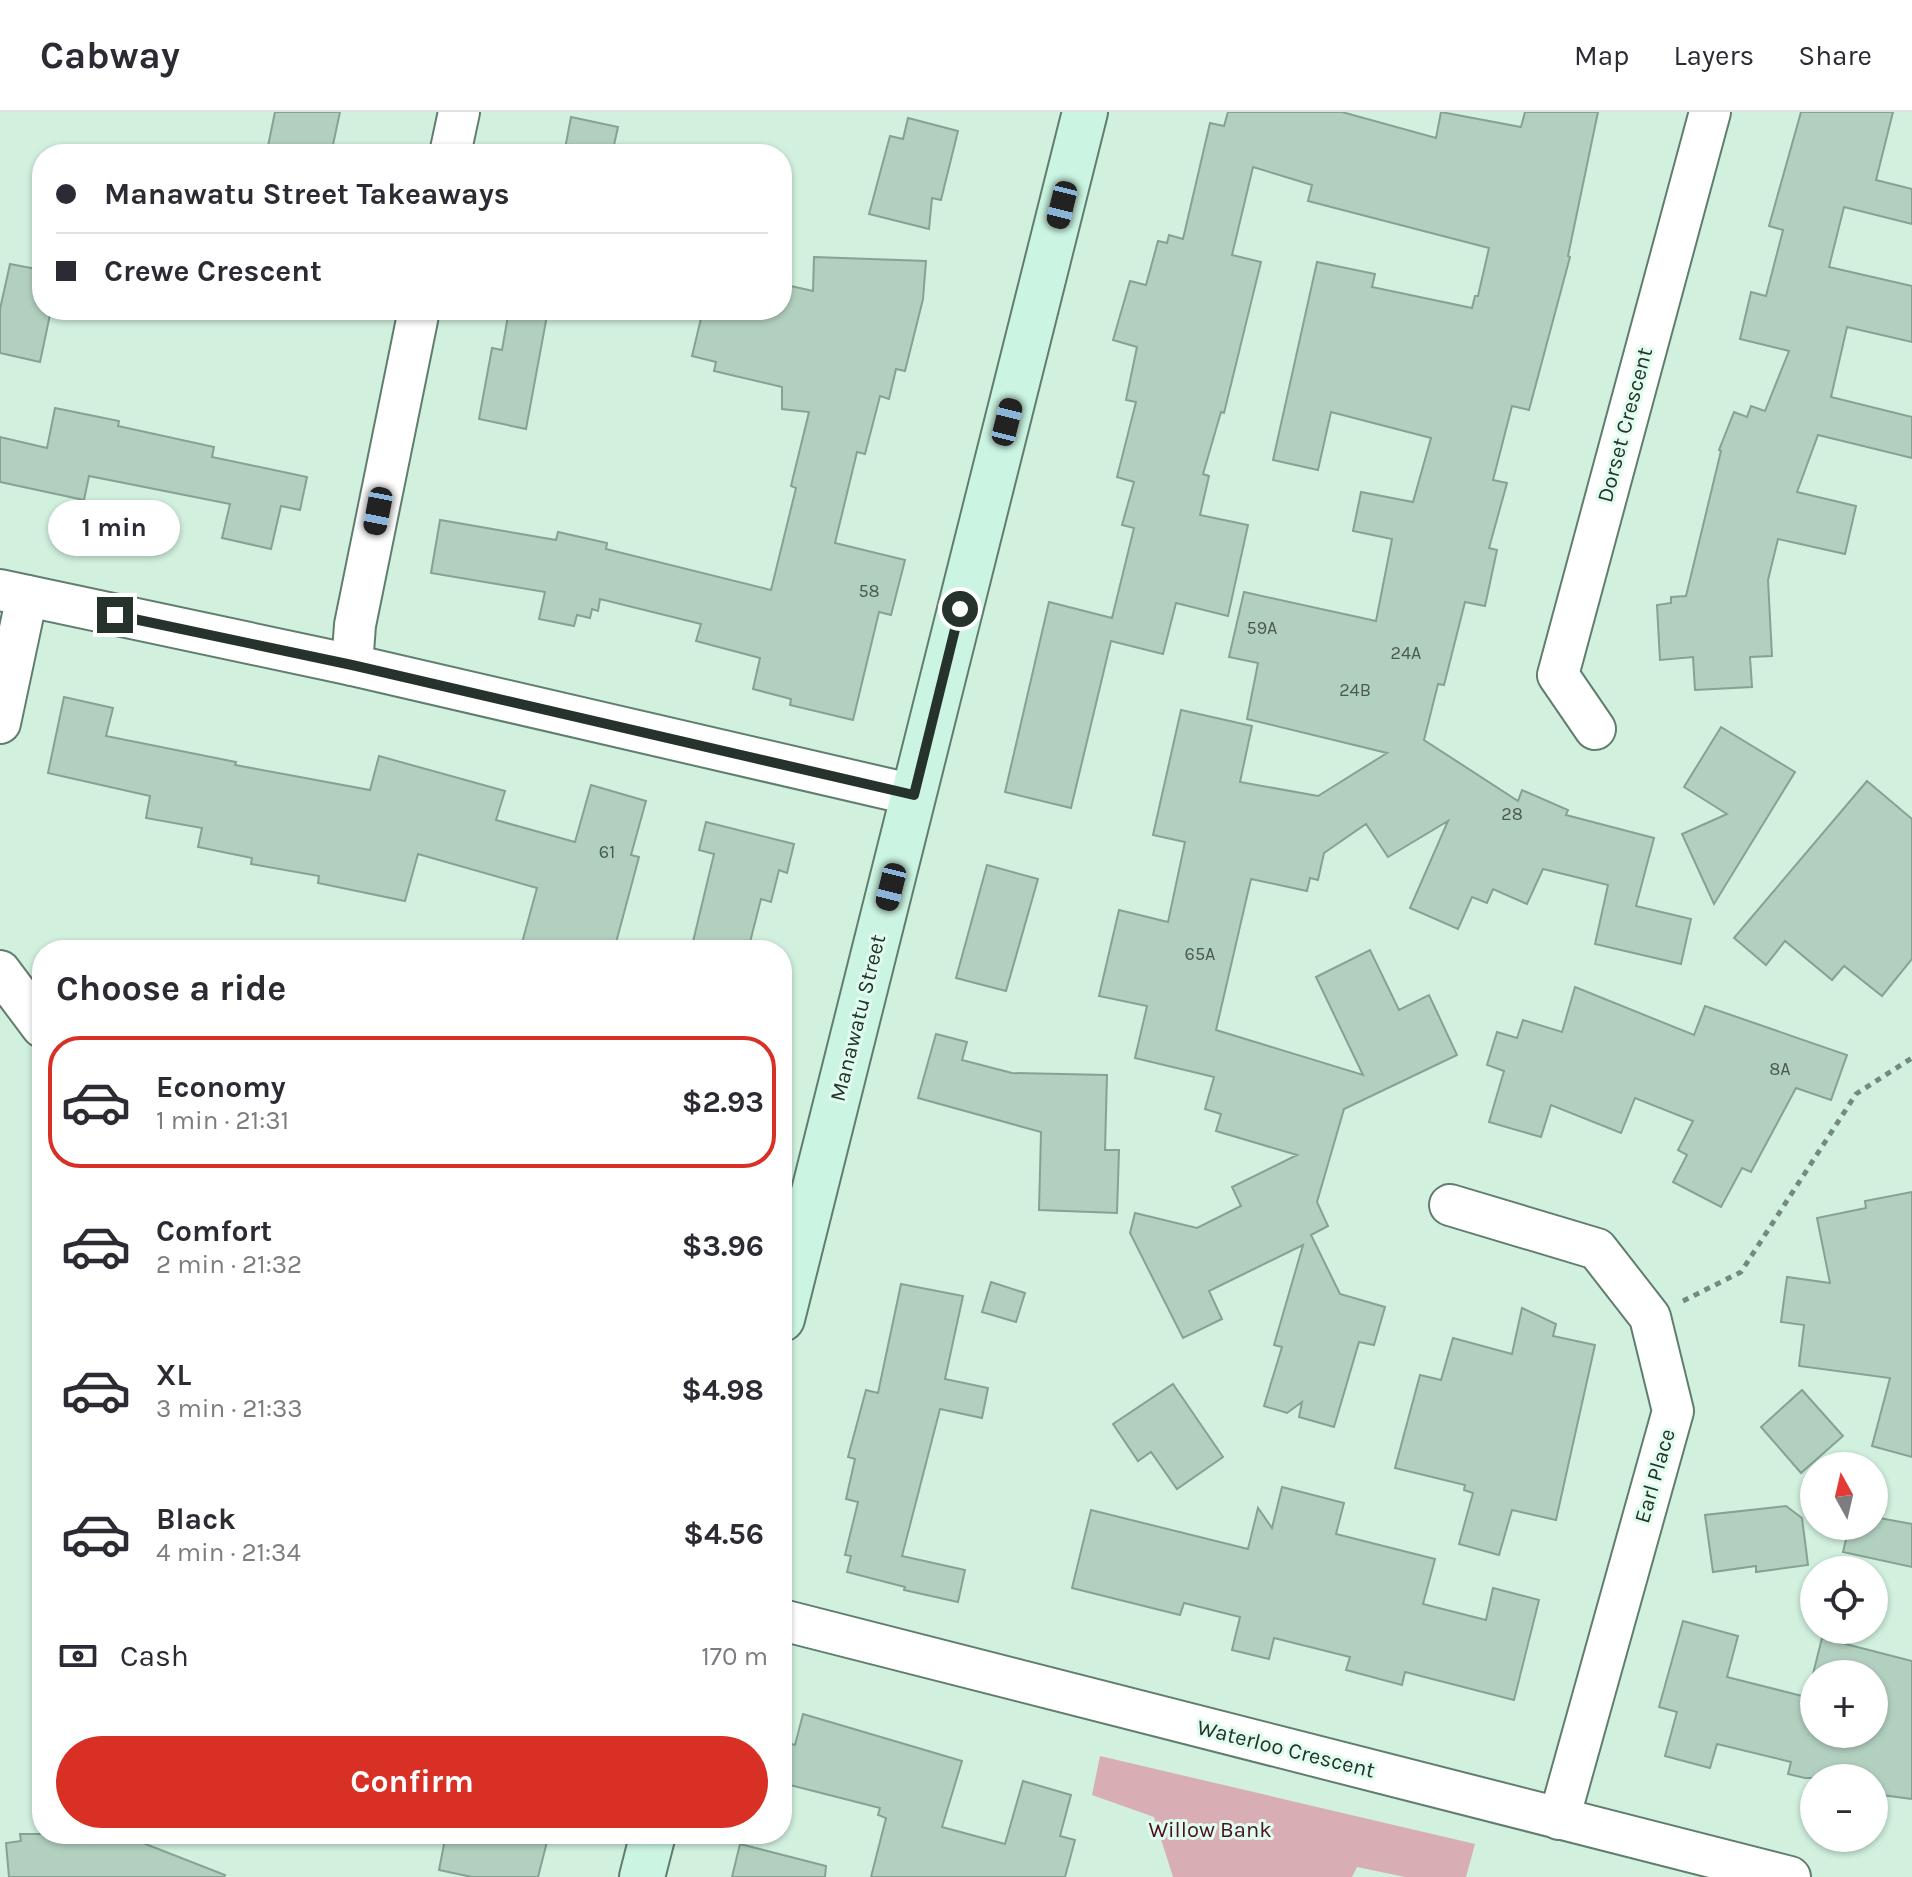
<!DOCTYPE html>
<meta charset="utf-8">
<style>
:root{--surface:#fff;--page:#f2f2f3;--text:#2b2b33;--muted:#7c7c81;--line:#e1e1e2;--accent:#d93025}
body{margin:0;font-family:Karla,sans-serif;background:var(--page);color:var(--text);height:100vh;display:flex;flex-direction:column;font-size:30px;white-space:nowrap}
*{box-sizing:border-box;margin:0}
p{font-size:26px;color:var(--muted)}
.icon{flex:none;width:44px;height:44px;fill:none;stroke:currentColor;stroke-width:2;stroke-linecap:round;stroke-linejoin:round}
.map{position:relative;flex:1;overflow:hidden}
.side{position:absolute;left:32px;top:828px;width:760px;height:904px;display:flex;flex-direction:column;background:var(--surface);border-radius:32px;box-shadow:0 2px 6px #0004}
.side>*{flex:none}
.banner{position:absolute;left:32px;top:32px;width:760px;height:176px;border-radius:32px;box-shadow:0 2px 6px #0004;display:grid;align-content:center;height:176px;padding:0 24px;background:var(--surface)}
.needle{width:52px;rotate:352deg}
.buttons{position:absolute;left:1800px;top:1340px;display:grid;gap:16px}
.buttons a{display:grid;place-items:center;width:88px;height:88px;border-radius:50%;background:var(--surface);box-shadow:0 2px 6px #0004;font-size:40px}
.end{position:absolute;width:36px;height:36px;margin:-18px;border:10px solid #26322c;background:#fff;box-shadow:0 0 0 4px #fff}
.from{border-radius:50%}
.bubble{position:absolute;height:56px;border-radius:28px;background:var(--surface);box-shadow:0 2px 6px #0004;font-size:26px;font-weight:700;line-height:56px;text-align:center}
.car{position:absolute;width:24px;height:48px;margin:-24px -12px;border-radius:10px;box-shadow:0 0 6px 2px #0007;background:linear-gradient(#222 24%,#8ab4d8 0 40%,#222 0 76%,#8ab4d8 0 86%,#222 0)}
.banner b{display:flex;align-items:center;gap:28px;height:76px;font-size:30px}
.banner b+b{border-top:2px solid var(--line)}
.banner i{width:20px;height:20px;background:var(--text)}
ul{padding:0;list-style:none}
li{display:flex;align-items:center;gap:24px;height:132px;margin:0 16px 12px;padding:0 8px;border:4px solid transparent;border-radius:32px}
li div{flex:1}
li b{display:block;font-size:30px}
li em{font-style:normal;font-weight:700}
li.current{border-color:var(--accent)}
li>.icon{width:72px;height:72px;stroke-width:1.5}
h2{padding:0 24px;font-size:36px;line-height:96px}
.pay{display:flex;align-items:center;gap:20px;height:88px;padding:0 24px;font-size:30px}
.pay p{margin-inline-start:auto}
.button{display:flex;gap:16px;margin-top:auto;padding:16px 24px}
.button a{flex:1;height:92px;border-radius:48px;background:var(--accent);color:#fff;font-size:32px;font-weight:700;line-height:92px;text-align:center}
header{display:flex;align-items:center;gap:48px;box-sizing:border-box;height:112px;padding:0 40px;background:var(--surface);border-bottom:2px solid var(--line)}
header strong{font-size:38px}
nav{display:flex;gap:44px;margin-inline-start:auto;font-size:28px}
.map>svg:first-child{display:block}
</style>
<header>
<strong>Cabway</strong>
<nav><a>Map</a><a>Layers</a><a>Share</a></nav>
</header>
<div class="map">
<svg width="1912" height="1765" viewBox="0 0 1912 1765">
<rect width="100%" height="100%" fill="#d1f0de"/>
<!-- green -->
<path fill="#d8aeb4" d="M1100,1644l375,88 -9,33h-61l-48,-10 -5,10h-179l-19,-60 -62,-22z"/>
<!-- building -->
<g fill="#b2d0bf" stroke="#86a292" stroke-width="2">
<path d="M275,0h65l-9,42h-24l-39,-8z"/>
<path d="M1228,0h114l94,26 5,-26 80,15 4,-15h73l-30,144 2,1 -41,153 -17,-4 -19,74 14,3 -18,65 8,2 -12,56 -20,-4 -21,83 -6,-1 -14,56 94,61 4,-11 46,20 -2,5 88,23 -18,68 55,13 -10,45 -86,-20 13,-59 -65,-16 -16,35 -34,-15 -6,14 -15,-6 -14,32 -48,-21 38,-87 -60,36 -22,-33 -42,29 -6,27 -8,-2 -3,13 -56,-12 -35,151 147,45 -47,-98 54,-27 29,60 30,-15 28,60 -113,54 -27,93 11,24 -17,9 29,59 45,13 -11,38 -15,-3 -25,85 -35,-10 3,-15 -15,11 -23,-7 18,-59 -8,-2 29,-100 -94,46 13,28 -39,19 -53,-105 5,-20 62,15 44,-22 -9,-19 65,-32 -81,-24 5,-17 -16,-5 9,-32 -79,-19 12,-52 -48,-10 20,-86 49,12 17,-80 -32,-7 28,-125 71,16 -12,56 78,14 69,-43 -140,-34 11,-56 -29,-6 15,-65 132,29 16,-82 -39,-8 8,-39 52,10 18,-64 -100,-26 -13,58 -45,-10 44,-198 58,12 -3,13 100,21 3,-12h3l11,-48 -181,-47 4,-16 -59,-18 -21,88 29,7 -37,151 -3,-1 -18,62 6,2 -9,39 48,10 -20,91 -52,-13 -13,51 -52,-13 -40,167 -66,-16 44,-190 63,16 22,-90 -12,-3 12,-43 -17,-5 19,-75 -10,-2 11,-53 -24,-7 17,-59 16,4 12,-44 9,2 2,-8 14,4 27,-116 14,3z"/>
<path d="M1801,0h92l-17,68 36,9v35l-68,-17 -15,60 83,19v56l-65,-15 -16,70 81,20v41l-94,-23 -21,57 59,14 -11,48 -67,-15 -10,41 4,76 -22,1 2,30 -57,3 -2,-33 -33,3 -3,-55 14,-2v-6l15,-1 35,-145 -2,-1 15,-38 13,5 4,-11 14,5 24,-60 -49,-12 11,-47 15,4 17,-66 -14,-4z"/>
<path d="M571,5l47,10 -6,27h-48z"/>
<path d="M908,6l50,13 -17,69 -9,-2 -3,31 -60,-15 21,-78 13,3z"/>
<path d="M814,145l112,4 -3,38 -18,72 -9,-2 -7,30 -9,-3 -15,58 -8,-2 -22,91 70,17 -14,55 -12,-3 -26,108 -63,-15 1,-6 -38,-10 7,-31 -64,-17 5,-17 -101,-25 -2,12 -6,-2 -2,9 -13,-3 -3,11 -35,-7 6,-27 -114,-19 9,-53 116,20 2,-8 49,11 -1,6 165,41 25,-102 -5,-2 18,-74 -27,-3v-22l-68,-16 2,-9 -24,-6 11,-46h79v-26l31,7z"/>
<path d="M10,152l32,6v40h9l-11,52 -40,-9v-44z"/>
<path d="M509,198h39l-22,119 -47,-10 13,-71 10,2z"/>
<path d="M55,296l64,13 -1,5 96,21 -2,10 95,20 -7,33 -19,-4 -10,43 -49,-11 8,-34 -141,-28 -5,24 -84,-18v-45l47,11z"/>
<path d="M64,585l49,11 -7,28 130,26 -1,3 135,25 9,-34 126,35 -9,29 79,22 16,-57 55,16 -15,54 8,2 -25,93h-94l17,-62 -119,-34 -13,47 -87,-18 1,-7 -68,-12 1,-6 -54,-11 4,-19 -56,-10 4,-22 -102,-23z"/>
<path d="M1721,615l74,45 -81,132 -32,-70 45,-20 -43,-27z"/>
<path d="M1867,669l45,38v140l-30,37 -38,-30 -12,14 -47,-39 -19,24 -32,-27z"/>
<path d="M706,710l88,22 -7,29 -8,-3 -8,32 -10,-3 -13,51h-57l23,-96 -15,-4z"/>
<path d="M987,753l51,14 -32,112 -50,-13z"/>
<path d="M1575,875l119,48 11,-29 142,49 -16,45 -35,-12 -45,84 -9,-4 -21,39 -48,-25 14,-27 -9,-5 15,-29 -58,-23 -14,35 -70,-28 -10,32 -52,-15 15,-51 -17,-6 10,-33 20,6 6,-18 39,12z"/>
<path d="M936,922l31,8 -5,18 50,13 95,2 -2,75h14l-2,63 -78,-3 2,-78 -123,-34z"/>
<path d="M1912,1080v265l-40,-11 18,-68 -91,-12 5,-41 -23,-3 6,-45 43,6 -13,-65 49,-10 -1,-7z"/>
<path d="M991,1170l34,11 -9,29 -34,-10z"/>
<path d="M901,1172l62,12 -18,83 43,9 -6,30 -42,-9 -38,147 63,14 -7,32 -54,-12 1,-3 -58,-15 4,-16 -6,-1 13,-53 -12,-3 9,-40 -7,-2 18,-67 12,3z"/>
<path d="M1522,1196l34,16 -3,12 42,9 -39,175 -44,-10 -13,45 -40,-11 14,-51 -9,-3 1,-5 -70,-17 25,-93 21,5 12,-42 59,16z"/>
<path d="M1173,1272l50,73 -46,32 -26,-37 -13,9 -25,-37z"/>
<path d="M1802,1278l41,46 -42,37 -40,-46z"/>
<path d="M1282,1375l62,16 -8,31 99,25 -12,45 63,16 7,-32 46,12 -25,100 -109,-28 -3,13 -56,-15 4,-13 -76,-19 -5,21 -37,-9 8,-33 -56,-14 -4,12 -108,-27 19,-78 157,39 10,-41 14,20z"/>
<path d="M1786,1394l16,12 6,47 -52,7v-6l-43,6 -8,-57z"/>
<path d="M1874,1405l38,7v43l-69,-15 6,-26h25z"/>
<path d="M1683,1509l55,15 -11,41 87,22v35h60v-60h-61l9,-36 90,23v138l-38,-5v-16h-69l-17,-4 3,-12 -74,-18 -7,24 -45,-12 12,-44 -18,-5z"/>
<path d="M803,1602l159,47 -20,66 63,17 18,-63 48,14 -11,41 15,4 -10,37h-194l15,-59 -8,-3 2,-7 -98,-25v-42l13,4z"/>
<path d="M20,1722h100l105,41 -1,2h-215l-3,-34 15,-2z"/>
<path d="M446,1722h103l-11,43h-66l-33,-7z"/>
<path d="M740,1732l86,22 -1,11h-93z"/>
</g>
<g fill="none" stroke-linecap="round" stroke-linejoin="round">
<!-- street casing -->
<g stroke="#617d6e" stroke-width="44">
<g id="street">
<path d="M450,42l9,-42"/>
<path d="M0,478l352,75 562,130"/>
<path d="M352,553l3,-40 64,-315"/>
<path d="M0,611l27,-127"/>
<path d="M1595,617l-37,-54 152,-563"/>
<path d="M0,859l42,56"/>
<path d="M1450,1093l147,44 53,68 23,94 -114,408"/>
<path d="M782,1508l1008,257"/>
</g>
</g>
<!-- secondary casing -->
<g stroke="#617d6e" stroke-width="48">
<g id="secondary">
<path d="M782,1207l303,-1207"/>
<path d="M642,1765l11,-43"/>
</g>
</g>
<!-- path -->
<path stroke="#758a7e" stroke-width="5" stroke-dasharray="6 6" stroke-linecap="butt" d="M1683,1189l58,-29 115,-178 56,-36"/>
<!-- street -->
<use href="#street" stroke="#fff" stroke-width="40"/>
<!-- secondary -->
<use href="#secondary" stroke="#cbf5e2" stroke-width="44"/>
</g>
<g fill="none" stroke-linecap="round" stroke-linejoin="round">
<!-- route -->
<path stroke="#26322c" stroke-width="10" d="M115,503l237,50 562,130 46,-186"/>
</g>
<g text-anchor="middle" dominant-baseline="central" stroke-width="6" stroke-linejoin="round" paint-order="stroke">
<!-- number labels -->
<g font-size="18" fill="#495a51">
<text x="869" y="479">58</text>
<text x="1262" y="516">59A</text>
<text x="1406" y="541">24A</text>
<text x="1355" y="578">24B</text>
<text x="1512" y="702">28</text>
<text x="607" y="740">61</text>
<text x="1200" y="842">65A</text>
<text x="1780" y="957">8A</text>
</g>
<!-- street labels -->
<g font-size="22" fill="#26322c" stroke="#dffdec">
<text transform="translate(1625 313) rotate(-75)">Dorset Crescent</text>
<text transform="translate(858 906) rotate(-76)">Manawatu Street</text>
<text transform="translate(1655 1364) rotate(-74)">Earl Place</text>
<text transform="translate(1286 1637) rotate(14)">Waterloo Crescent</text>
</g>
<!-- park labels -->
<g font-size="22" fill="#4b1021" stroke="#dffdec">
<text x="1210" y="1718">Willow Bank</text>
</g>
</g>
</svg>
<div class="buttons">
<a><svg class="needle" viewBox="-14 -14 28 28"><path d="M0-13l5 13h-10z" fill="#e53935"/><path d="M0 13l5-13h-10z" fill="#7c7c81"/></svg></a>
<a><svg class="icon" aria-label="locate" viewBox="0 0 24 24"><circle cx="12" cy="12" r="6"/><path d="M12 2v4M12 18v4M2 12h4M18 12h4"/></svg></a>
<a>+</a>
<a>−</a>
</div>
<i class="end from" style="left:960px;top:497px"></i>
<i class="end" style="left:115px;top:503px"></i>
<div class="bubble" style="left:48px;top:388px;width:132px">1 min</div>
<i class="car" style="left:1062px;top:93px;rotate:194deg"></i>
<i class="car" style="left:1007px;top:310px;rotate:14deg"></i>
<i class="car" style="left:378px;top:399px;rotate:191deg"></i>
<i class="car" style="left:891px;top:775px;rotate:194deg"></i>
<div class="banner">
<b><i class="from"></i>Manawatu Street Takeaways</b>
<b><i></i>Crewe Crescent</b>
</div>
<section class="side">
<h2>Choose a ride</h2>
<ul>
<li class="current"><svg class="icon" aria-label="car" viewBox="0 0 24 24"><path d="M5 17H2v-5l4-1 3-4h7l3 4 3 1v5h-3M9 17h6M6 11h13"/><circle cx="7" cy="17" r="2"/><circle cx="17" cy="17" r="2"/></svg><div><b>Economy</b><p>1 min · 21:31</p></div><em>$2.93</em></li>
<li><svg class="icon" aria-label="car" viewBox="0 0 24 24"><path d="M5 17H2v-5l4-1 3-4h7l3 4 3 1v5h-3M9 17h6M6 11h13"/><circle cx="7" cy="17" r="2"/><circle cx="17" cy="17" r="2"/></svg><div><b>Comfort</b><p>2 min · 21:32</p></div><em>$3.96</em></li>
<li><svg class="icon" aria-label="car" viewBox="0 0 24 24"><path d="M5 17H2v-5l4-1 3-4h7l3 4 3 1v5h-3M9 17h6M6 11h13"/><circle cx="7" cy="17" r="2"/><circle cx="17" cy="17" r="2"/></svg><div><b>XL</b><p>3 min · 21:33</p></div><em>$4.98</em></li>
<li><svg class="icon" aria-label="car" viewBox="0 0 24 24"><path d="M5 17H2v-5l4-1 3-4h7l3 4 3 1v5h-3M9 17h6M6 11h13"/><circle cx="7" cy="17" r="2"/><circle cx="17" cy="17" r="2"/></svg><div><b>Black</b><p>4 min · 21:34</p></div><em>$4.56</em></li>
</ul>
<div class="pay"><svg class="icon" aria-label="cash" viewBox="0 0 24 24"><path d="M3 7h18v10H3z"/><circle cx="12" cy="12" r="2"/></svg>Cash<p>170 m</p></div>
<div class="button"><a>Confirm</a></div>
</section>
</div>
